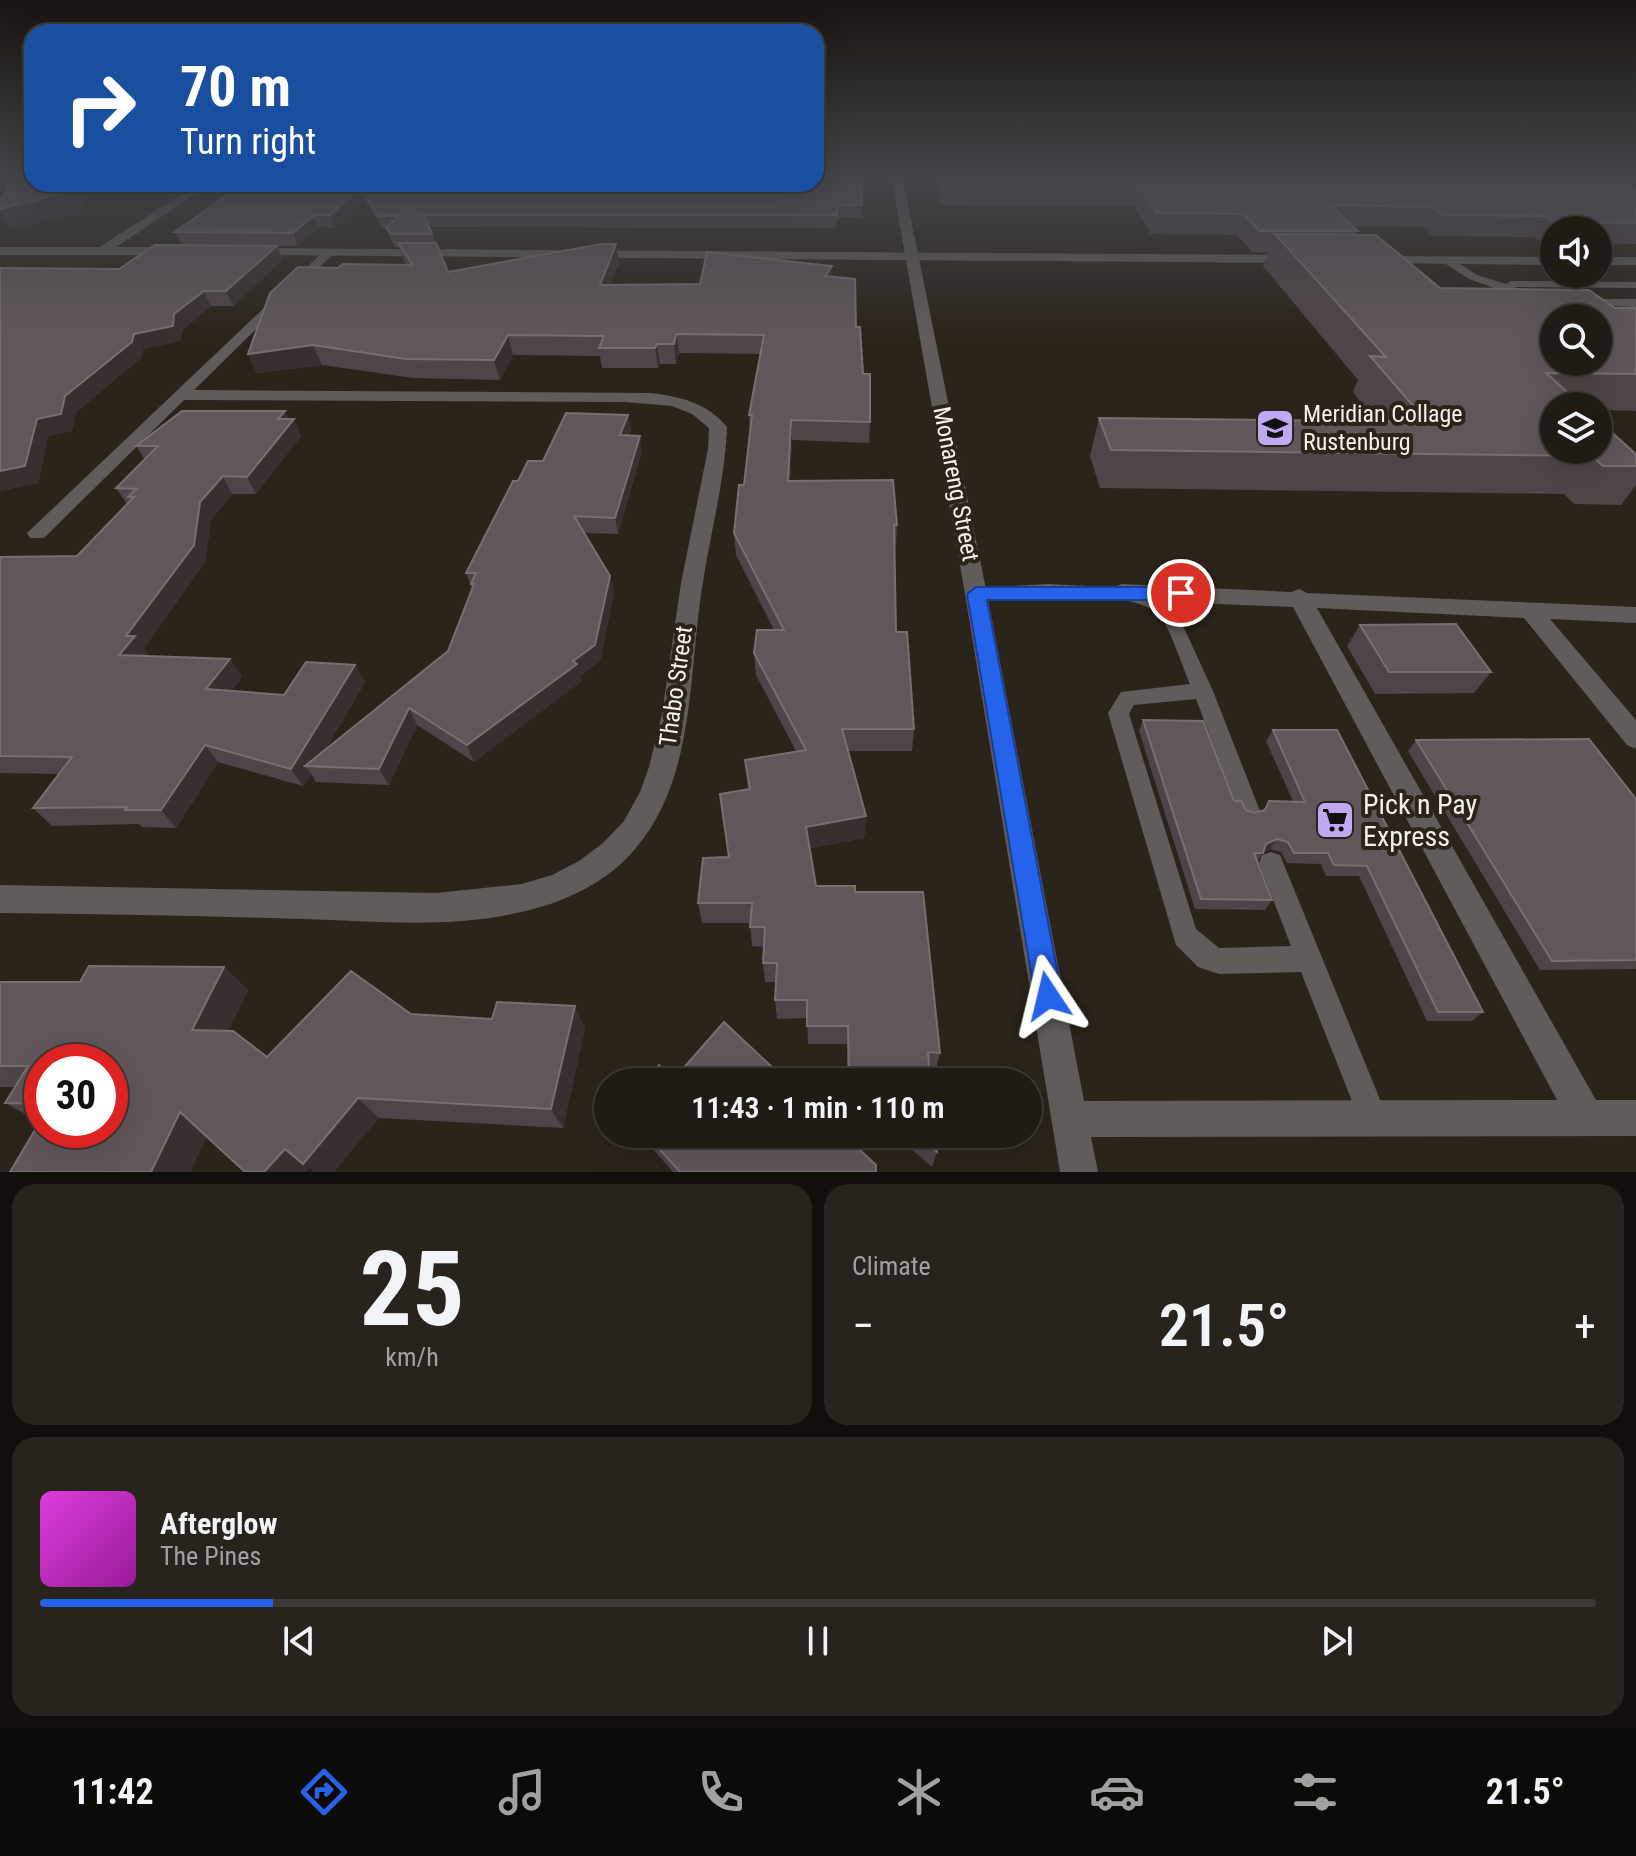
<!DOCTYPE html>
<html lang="en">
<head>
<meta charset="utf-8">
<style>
  body { margin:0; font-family:"Roboto Condensed",sans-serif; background:#28241d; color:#f1f3f6; height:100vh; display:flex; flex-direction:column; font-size:30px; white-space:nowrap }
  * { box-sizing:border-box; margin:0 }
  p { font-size:26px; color:#a2a1a0 }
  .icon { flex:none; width:44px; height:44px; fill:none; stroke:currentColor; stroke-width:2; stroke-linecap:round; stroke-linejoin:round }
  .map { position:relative; height:1172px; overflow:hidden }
  .panel { display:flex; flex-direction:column; gap:12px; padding:12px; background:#120f0b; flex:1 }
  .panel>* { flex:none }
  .top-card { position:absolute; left:24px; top:24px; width:800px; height:168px; border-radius:24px; box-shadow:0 8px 32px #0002,0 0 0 2px #3d3934; background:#1a4fa0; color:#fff; overflow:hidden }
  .controls { position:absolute; left:1540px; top:216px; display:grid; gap:16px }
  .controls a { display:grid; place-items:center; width:72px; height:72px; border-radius:50%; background:#201b14; box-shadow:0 8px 32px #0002,0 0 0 2px #3d3934; font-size:40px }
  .speed { position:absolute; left:24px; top:1044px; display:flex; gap:16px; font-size:40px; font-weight:700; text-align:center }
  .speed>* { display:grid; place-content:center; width:104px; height:104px; border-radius:50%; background:#201b14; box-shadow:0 8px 32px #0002,0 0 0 2px #3d3934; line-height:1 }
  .speed .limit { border:12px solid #d22; background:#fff; color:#111 }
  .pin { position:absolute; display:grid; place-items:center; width:68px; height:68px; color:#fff; margin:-34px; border:4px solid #fff; border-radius:50%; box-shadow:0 2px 8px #0007 }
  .me { position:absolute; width:88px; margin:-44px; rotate:350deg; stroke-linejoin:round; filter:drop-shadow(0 0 6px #0008) }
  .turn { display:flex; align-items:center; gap:28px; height:168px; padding:0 24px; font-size:36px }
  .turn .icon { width:104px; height:104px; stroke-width:2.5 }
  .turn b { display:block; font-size:56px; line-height:68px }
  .big { font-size:60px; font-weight:600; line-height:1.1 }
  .panel .tile { flex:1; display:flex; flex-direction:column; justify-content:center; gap:12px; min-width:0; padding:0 28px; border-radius:24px; background:#28241d }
  .panel .dial { align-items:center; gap:0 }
  .dial b { font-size:104px; line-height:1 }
  .song { display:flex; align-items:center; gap:24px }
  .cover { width:96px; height:96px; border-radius:12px; background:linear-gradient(135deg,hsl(300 70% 55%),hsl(300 70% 35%)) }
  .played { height:8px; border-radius:4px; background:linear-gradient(90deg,#2563eb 15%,#3d3934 15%) }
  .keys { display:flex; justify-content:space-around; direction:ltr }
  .heat { display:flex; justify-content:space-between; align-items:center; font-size:44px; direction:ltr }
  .panel .tiles { flex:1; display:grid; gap:12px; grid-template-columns:1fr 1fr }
  .tile:last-child { grid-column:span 2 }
  .trip { position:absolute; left:594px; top:1068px; width:448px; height:80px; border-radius:40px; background:#201b14; box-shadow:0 8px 32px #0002,0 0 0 2px #3d3934; font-weight:600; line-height:80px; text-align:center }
  .tabs { display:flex; height:128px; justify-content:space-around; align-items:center; background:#0d0b08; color:#a2a1a0 }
  .tabs .icon { width:56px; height:56px }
  .tabs .selected { color:#2563eb }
  .tabs b { font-size:36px; color:#f1f3f6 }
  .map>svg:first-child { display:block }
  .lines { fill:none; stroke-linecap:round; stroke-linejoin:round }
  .service { fill:#615b5a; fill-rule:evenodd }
  .minor { fill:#615b5a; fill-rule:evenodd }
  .tertiary { fill:#615b5a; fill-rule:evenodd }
  .wall { fill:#4f4449; fill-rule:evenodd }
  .shaded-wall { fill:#392f2f }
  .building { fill:#61575b; stroke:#786f71; stroke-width:2; fill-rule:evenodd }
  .route { fill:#2563eb; stroke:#184099; stroke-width:2 }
  .labels { text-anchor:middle; stroke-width:8; stroke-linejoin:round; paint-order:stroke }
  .poi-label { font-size:24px; fill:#f6f1eb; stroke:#2b241b; text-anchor:start }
  .street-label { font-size:24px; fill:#f6f1eb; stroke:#2b241b }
  .near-poi-label { font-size:28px; fill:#f6f1eb; stroke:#2b241b; text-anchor:start }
</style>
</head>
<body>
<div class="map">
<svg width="1636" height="1172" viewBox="0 0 1636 1172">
  <rect width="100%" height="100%" fill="#2b241b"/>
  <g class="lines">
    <g class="service">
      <path d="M 1443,258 L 1451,258 L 1477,275 L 1506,284 L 1511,281 L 1636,282 L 1636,288 L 1514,287 L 1532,294 L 1532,298 L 1528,300 L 1469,279 L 1443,262 Z"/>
      <path d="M 1581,299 L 1636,299 L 1636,307 L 1585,305 L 1579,301 Z"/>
      <path d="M 1048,584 L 1129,588 L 1157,597 L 1174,606 L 1213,691 L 1260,811 L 1257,818 L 1249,821 L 1241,818 L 1196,699 L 1134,705 L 1129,714 L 1196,929 L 1219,948 L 1291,946 L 1259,863 L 1262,855 L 1271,852 L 1280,855 L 1388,1119 L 1383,1129 L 1373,1134 L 1363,1129 L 1301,972 L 1219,974 L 1198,967 L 1176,945 L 1108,713 L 1121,692 L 1190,684 C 1183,668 1170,628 1160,616 C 1135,586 1013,599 976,600 L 967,594 L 976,588 Z"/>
    </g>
    <g class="minor">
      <path d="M 891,175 L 902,175 L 987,594 L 1084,1101 L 1557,1100 L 1293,607 L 1122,600 L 1114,597 L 1111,592 L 1114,587 L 1122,584 L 1291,592 L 1299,589 L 1307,593 L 1636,607 L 1636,623 L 1550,619 L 1636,720 L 1636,749 L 1627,745 L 1524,618 L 1317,608 L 1596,1100 L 1636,1100 L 1636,1136 L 1091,1137 L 1098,1172 L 1060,1172 L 965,594 Z"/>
      <path d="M 197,184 L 211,184 L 107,253 L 95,250 Z"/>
      <path d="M 326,249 L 333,253 L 331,256 L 194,390 L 650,393 C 679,396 708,403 727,427 C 725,480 711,530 703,582 C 688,670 697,777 635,849 C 607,883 563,903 521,912 C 450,929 375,921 303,919 C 202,916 101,914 0,913 L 0,885 L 436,893 L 522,884 L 552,875 L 579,861 L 603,843 L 624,821 L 640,792 L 649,767 L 662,714 L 681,583 L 708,449 L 709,428 L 692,414 L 672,406 L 624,402 L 184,400 L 44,538 L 30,538 L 27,533 Z"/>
    </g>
    <g class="tertiary">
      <path d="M 0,247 L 175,247 L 182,251 L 175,255 L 0,255 Z"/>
      <path d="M 253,248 L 1295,255 L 1302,259 L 1295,263 L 248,255 L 246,252 Z"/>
      <path d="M 1377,256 L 1554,257 L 1554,265 L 1372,263 L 1372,257 Z"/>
      <rect x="1598" y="257" width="38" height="8"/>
    </g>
  </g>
  <g class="wall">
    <path d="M 934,175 L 1636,175 L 1636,244 L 1598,244 L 1598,230 L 1554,230 L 1554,244 L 1543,244 L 1534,237 L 1433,236 L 1422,227 L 1352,226 L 1358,231 L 1356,235 L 1440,288 L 1615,308 L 1636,308 L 1636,411 L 1598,410 L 1598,406 L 1554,406 L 1636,454 L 1636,485 L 1621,505 L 1574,504 L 1564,494 L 1100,488 L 1090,456 L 1099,418 L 1376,422 L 1353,392 L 1358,380 L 1263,266 L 1268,252 L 1252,252 L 1237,235 L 1151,234 L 1134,206 L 941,205 Z"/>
    <path d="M 242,184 L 862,205 L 862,218 L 837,217 L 836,228 L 429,227 L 435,243 L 448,272 L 616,244 L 619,262 L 610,285 L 700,284 L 832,266 L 831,277 L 856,327 L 870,422 L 869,443 L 792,440 L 790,481 L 897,525 L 896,546 L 894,546 L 896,632 L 914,729 L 912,751 L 848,751 L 866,816 L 864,838 L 809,848 L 816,886 L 855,892 L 940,1053 L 936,1070 L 929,1070 L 930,1082 L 847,1082 L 847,1044 L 808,1044 L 807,1018 L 777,1019 L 775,1000 L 776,982 L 765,982 L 763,963 L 764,947 L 752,946 L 750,923 L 702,923 L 698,903 L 729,857 L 748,789 L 745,760 L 796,751 L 756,675 L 754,653 L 774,630 L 736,555 L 734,533 L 744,485 L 750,432 L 749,415 L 760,354 L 679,353 L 676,364 L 660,364 L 658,368 L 602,368 L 600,356 L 513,355 L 500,380 L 413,378 L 322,365 L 257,373 L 248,354 L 338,268 L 407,265 L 404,261 L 399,247 L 395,247 L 391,240 L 387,228 L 383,228 L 364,200 L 334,228 L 318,227 L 298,246 L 277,246 L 283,260 L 233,306 L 211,306 L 182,330 L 181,341 L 143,349 L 141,358 L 76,412 L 72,431 L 48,436 L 38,483 L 0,491 L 119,269 L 182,245 L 175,232 Z"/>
    <path d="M 628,415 L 631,430 L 629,435 L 642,451 L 618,534 L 584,533 L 610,576 L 614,593 L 600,661 L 580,676 L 582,681 L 474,762 L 417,725 L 389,785 L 316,782 L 311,774 L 303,786 L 218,762 L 176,828 L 142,827 L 139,824 L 52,826 L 33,808 L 59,774 L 0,773 L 0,557 L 77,556 L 127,504 L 116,488 L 145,460 L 136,446 L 294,419 L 301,436 L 256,494 L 232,494 L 211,520 L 205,562 L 144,648 L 148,654 L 147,656 L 230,659 L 242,677 L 231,691 L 284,695 L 365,682 L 325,750 L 448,651 L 472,589 L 466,573 L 518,481 L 543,461 Z"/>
    <path d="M 1360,625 L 1491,672 L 1474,693 L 1375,694 L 1347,646 Z"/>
    <path d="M 1143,720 L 1234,801 L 1246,810 L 1254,813 L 1263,811 L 1269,801 L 1293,801 L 1266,741 L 1273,730 L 1483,1012 L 1472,1021 L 1427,1021 L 1359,876 L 1326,876 L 1321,864 L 1287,863 L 1281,852 L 1270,849 L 1263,852 L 1257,862 L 1272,900 L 1265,910 L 1195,909 L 1139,731 Z"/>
    <path d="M 1416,740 L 1636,799 L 1636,969 L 1540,970 L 1408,751 Z"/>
    <path d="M 224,967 L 248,990 L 228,1031 L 267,1057 L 411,1014 L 585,1028 L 563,1128 L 379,1118 L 309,1168 L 305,1172 L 245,1172 L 207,1136 L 190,1172 L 10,1172 L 40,1122 L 5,1103 L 15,1087 L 0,1087 L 0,982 L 80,982 ZM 42,1062 L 110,1130 L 42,1130 Z"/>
    <path d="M 640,1134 L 843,1134 L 876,1172 L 673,1172 Z"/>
    <path d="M 894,1134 L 935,1134 L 937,1152 L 932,1167 Z"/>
  </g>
  <g class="shaded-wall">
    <path d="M 76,188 L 87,209 L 82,210 L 83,212 L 11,231 L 0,213 L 0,209 Z"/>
    <path d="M 360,188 L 364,200 L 334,228 L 330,215 Z"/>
    <path d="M 314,215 L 318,227 L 298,246 L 293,233 Z"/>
    <path d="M 616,244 L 619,262 L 603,303 L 600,285 Z"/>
    <path d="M 277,246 L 283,260 L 233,306 L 226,291 Z"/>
    <path d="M 832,266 L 831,284 L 825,276 Z"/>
    <path d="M 204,291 L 211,306 L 182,330 L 181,341 L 143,349 L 141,358 L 76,412 L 72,431 L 48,436 L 38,483 L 0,491 L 0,471 L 37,419 L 134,334 L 174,314 Z"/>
    <path d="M 676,334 L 679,353 L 676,364 L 674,344 Z"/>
    <path d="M 508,335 L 513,355 L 500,380 L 494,360 Z"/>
    <path d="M 657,344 L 660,364 L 658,368 L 655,348 Z"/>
    <path d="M 313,345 L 322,365 L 257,373 L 248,354 Z"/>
    <path d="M 285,411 L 291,422 L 294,419 L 301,436 L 256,494 L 247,477 L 278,419 Z"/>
    <path d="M 628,415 L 631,430 L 623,451 L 620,435 Z"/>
    <path d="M 791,420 L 792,440 L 789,502 L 788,481 Z"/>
    <path d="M 640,436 L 642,451 L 618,534 L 615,518 Z"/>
    <path d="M 223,476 L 232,494 L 211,520 L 205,562 L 144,648 L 148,654 L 133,673 L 119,655 L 126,636 L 200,502 Z"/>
    <path d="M 610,576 L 614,593 L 600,661 L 580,676 L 582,681 L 474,762 L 467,745 Z"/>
    <path d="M 230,659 L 242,677 L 219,707 L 206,689 Z"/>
    <path d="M 355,665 L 365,682 L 315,766 L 305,766 L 311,774 L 303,786 L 291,769 Z"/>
    <path d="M 409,708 L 417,725 L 389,785 L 379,769 Z"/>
    <path d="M 205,745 L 218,762 L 176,828 L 161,810 Z"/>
    <path d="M 866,816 L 864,838 L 806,848 L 806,827 Z"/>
    <path d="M 1277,839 L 1270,849 L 1259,854 L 1266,844 Z"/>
    <path d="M 224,967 L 248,990 L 218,1051 L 192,1030 Z"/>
    <path d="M 575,1006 L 585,1028 L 563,1128 L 551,1109 Z"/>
    <path d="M 358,1098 L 379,1118 L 334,1172 L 314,1172 L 309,1168 L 305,1172 L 264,1172 L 285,1149 Z"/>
    <path d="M 180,1112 L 209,1131 L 190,1172 L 151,1172 Z"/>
  </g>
  <g class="building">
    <path d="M 12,175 L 32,175 L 32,184 L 67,184 L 76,188 L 69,190 L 71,191 L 0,209 L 0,205 Z"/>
    <path d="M 816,175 L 862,175 L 862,205 L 837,205 L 837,215 L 424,215 L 432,234 L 390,234 L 386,228 L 399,216 L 378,216 L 360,188 L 330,215 L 314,215 L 293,233 L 175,232 L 242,184 L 816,184 Z"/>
    <path d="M 940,175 L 1604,175 L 1636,192 L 1636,223 L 1555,222 L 1545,216 L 1443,215 L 1432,207 L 1330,205 L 1358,231 L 1259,231 L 1244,214 L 1157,213 L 1139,186 L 943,185 Z"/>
    <path d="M 1275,234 L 1376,235 L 1440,288 L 1589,290 L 1615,308 L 1636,308 L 1636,374 L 1546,373 L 1583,406 L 1554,406 L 1554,450 L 1598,450 L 1598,420 L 1636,454 L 1636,466 L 1603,466 L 1592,456 L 1111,450 L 1099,418 L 1427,422 L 1370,356 L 1386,357 ZM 1554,318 L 1598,318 L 1598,362 L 1554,362 Z"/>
    <path d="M 398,243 L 436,243 L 448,272 L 601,244 L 616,244 L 600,285 L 700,284 L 707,252 L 832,266 L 825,276 L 855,279 L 856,327 L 860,327 L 863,374 L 870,374 L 870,422 L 791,420 L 788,481 L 893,480 L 897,525 L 894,525 L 896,632 L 907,632 L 914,729 L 842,729 L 866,816 L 806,827 L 816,886 L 855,886 L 855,892 L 923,892 L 940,1053 L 928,1052 L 930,1082 L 855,1082 L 849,1077 L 848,1026 L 807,1026 L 807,1000 L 775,1000 L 777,963 L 763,963 L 765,927 L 750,927 L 752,903 L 698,903 L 703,858 L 729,857 L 720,794 L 750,789 L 745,760 L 806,750 L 754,653 L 757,630 L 784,630 L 734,533 L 739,485 L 744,485 L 752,415 L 749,415 L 764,335 L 676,334 L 674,344 L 657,344 L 655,348 L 599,348 L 604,336 L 508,335 L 494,360 L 406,359 L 313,345 L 248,354 L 270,293 L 298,267 L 338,268 L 343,264 L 413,265 Z"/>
    <path d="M 155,245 L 277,246 L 226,291 L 204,291 L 174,314 L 173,326 L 134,334 L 132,342 L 65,396 L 61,414 L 37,419 L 25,466 L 0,471 L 0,268 L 119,269 Z"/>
    <path d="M 182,411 L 285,411 L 278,419 L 294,419 L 247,477 L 223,476 L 200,502 L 194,545 L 126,636 L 135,636 L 119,655 L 230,659 L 206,689 L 284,695 L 306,662 L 355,665 L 291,769 L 205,745 L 161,810 L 125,810 L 127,807 L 33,808 L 72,757 L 0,756 L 0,557 L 77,556 L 134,497 L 128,497 L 136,489 L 116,488 L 158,446 L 136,446 Z"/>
    <path d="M 566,413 L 628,415 L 620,435 L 640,436 L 615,518 L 574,516 L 610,576 L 595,645 L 573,661 L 577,664 L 467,745 L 409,708 L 379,769 L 305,766 L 448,651 L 474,584 L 471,584 L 476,573 L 466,573 L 513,481 L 518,481 L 528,461 L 543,461 Z"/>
    <path d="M 1456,624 L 1491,672 L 1389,672 L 1360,625 Z"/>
    <path d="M 1143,720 L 1203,721 L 1234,801 L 1241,801 L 1246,810 L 1254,813 L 1265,810 L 1269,801 L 1305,802 L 1273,730 L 1337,730 L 1483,1012 L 1438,1012 L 1367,866 L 1334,865 L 1328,853 L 1294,853 L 1288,842 L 1277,839 L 1266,844 L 1263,853 L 1254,853 L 1272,900 L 1201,899 Z"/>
    <path d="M 1589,739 L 1636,799 L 1636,960 L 1552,961 L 1416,740 Z"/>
    <path d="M 89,966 L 224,967 L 192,1030 L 233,1031 L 267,1057 L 351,971 L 411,1014 L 492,1019 L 497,1002 L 575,1006 L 551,1109 L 358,1098 L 303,1164 L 285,1149 L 264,1172 L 245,1172 L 180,1112 L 151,1172 L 10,1172 L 42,1118 L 42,1130 L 110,1130 L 110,1062 L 42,1062 L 42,1104 L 5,1103 L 28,1066 L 0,1066 L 0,982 L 80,982 Z"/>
    <path d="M 724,1022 L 788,1082 L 643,1082 L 659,1065 L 673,1080 Z"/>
    <path d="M 646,1134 L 843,1134 L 876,1165 L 876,1172 L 680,1172 Z"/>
    <path d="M 915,1134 L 935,1134 L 937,1152 Z"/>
  </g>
  <linearGradient id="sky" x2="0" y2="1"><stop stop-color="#18140f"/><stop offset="0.52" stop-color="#44454a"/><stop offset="1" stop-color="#44454a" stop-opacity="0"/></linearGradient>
  <rect width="1636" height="339" fill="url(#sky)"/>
  <path class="route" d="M 976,587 L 1181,587 L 1190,593 L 1181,600 L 987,600 L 1062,996 L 1058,1005 L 1048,1009 L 1039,1005 L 1035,996 L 967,594 Z"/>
  <defs>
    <symbol id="university-square" viewBox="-11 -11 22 22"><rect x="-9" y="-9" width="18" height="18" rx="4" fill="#c0a8f3" stroke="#2b241b"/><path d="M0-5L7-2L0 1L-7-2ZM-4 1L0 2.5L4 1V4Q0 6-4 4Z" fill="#111"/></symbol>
    <symbol id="supermarket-square" viewBox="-11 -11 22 22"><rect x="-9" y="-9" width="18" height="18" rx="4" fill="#c0a8f3" stroke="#2b241b"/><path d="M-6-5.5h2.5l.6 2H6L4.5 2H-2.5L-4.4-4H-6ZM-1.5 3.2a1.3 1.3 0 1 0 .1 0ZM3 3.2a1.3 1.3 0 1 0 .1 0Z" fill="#111"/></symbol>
  </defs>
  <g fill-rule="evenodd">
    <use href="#university-square" x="1253" y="406" width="44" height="44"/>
    <use href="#supermarket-square" x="1313" y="798" width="44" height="44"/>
  </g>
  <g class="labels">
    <g class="poi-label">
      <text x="1303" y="422">Meridian Collage<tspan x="1303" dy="28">Rustenburg</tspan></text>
    </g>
    <g class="street-label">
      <text transform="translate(956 484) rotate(79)" y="8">Monareng Street</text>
      <text transform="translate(676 686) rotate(-82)" y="8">Thabo Street</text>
    </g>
    <g class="near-poi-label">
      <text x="1363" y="814">Pick n Pay<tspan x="1363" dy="32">Express</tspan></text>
    </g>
  </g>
</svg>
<div class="controls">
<a><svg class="icon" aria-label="sound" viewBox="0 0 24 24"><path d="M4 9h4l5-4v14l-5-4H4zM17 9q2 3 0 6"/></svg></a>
<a><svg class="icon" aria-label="search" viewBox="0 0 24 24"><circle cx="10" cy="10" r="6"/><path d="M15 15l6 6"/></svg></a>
<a><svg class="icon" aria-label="layers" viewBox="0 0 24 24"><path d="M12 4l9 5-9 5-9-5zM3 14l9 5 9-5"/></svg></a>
</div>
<div class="speed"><div class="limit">30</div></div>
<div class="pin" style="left:1181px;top:593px;background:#d93025"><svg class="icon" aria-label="arrive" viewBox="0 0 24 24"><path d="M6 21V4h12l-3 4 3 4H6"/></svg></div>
<svg class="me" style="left:1048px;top:996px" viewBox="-20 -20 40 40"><path d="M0-17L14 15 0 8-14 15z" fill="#2563eb" stroke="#fff" stroke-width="4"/></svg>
<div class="trip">11:43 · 1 min · 110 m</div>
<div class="top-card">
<div class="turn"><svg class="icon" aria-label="right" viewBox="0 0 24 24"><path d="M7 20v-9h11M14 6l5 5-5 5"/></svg><div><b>70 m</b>Turn right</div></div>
</div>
</div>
<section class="panel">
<div class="tiles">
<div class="tile dial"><b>25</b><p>km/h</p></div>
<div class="tile"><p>Climate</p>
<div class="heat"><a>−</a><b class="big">21.5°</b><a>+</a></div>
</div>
<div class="tile">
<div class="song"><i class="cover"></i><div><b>Afterglow</b><p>The Pines</p></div></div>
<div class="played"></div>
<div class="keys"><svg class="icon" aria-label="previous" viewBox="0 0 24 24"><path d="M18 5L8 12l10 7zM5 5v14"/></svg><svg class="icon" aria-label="pause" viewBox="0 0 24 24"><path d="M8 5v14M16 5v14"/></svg><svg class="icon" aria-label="next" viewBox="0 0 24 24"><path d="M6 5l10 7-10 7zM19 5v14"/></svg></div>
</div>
</div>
</section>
<nav class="tabs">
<b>11:42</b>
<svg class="icon selected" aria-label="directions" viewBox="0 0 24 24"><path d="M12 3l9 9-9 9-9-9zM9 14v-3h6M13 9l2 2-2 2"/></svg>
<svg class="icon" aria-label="music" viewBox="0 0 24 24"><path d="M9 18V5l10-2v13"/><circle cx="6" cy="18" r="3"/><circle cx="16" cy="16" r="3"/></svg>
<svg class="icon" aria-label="phone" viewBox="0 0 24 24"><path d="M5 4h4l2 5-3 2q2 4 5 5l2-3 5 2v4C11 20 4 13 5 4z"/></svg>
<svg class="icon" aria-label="climate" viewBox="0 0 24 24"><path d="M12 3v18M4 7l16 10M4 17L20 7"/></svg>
<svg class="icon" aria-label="car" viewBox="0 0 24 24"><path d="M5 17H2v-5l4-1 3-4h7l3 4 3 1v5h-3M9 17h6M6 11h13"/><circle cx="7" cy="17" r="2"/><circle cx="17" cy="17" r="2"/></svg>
<svg class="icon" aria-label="filters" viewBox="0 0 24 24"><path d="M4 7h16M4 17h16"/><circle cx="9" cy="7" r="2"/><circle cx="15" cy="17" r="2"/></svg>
<b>21.5°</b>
</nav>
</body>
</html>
